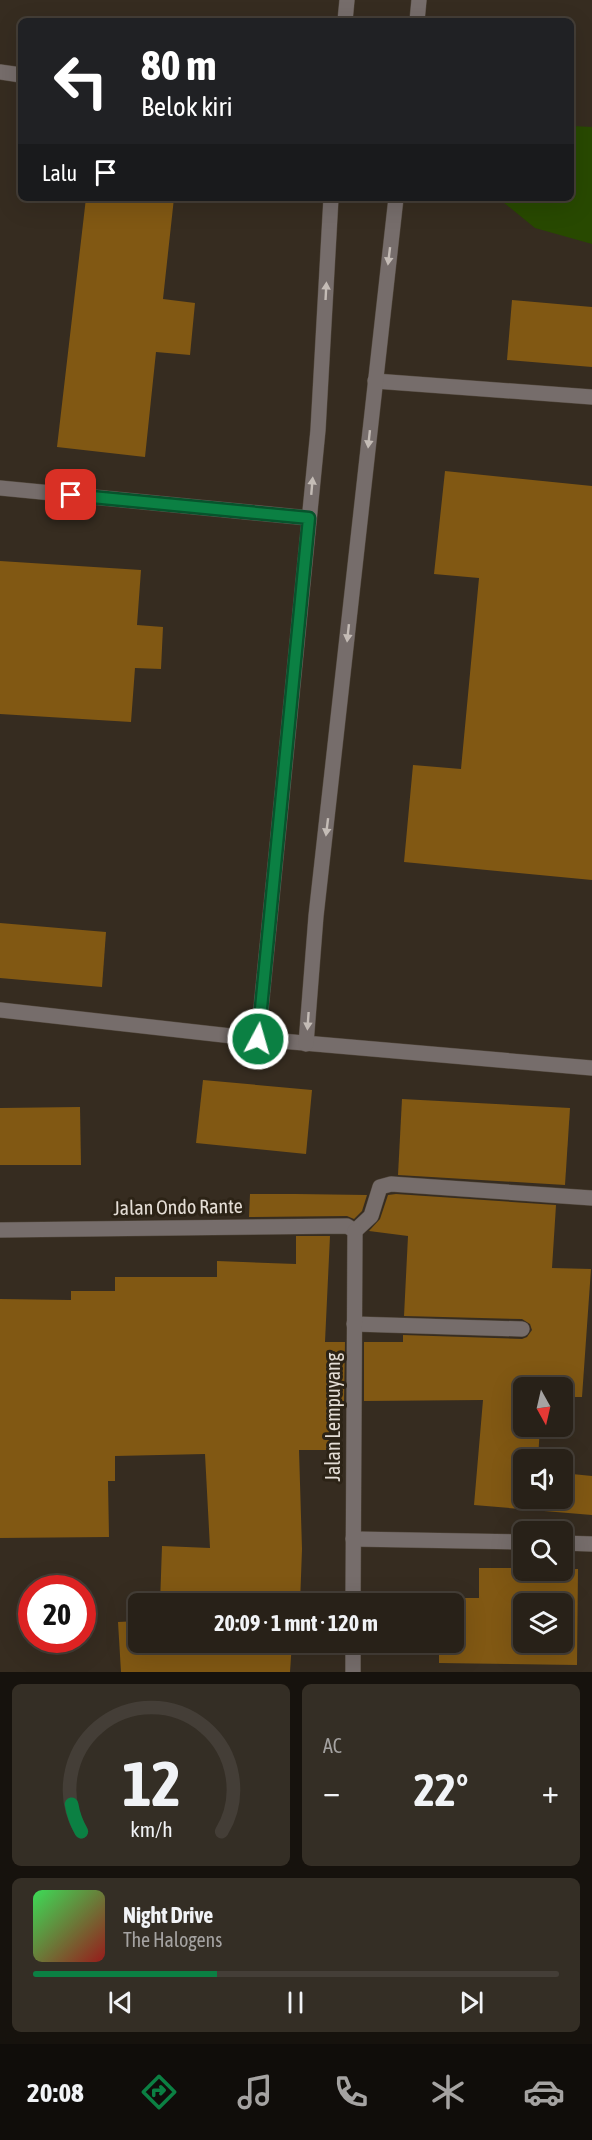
<!DOCTYPE html>
<html lang="id">
<head>
<meta charset="utf-8">
<style>
  body { margin:0; font-family:"Asap Condensed",sans-serif; background:#342e25; color:#f1f3f6; height:100vh; display:flex; flex-direction:column; font-size:22px; white-space:nowrap }
  * { box-sizing:border-box; margin:0 }
  p { font-size:20px; color:#a5a3a2 }
  .icon { flex:none; width:33px; height:33px; fill:none; stroke:currentColor; stroke-width:2; stroke-linecap:round; stroke-linejoin:round }
  .map { position:relative; height:1672px; overflow:hidden }
  .drawer { display:flex; flex-direction:column; gap:12px; padding:12px; background:#16120d; flex:1 }
  .drawer>* { flex:none }
  .top-card { position:absolute; left:18px; top:18px; width:556px; height:183px; border-radius:9px; box-shadow:0 6px 24px #0002,0 0 0 2px #443e37; background:#202124; color:#fff; overflow:hidden }
  .needle { width:39px; rotate:172deg }
  .tools { position:absolute; left:513px; top:1377px; display:grid; gap:12px }
  .tools a { display:grid; place-items:center; width:60px; height:60px; border-radius:9px; background:#282118; box-shadow:0 6px 24px #0002,0 0 0 2px #443e37; font-size:30px }
  .speed { position:absolute; left:18px; top:1575px; display:flex; gap:12px; font-size:30px; font-weight:700; text-align:center }
  .speed>* { display:grid; place-content:center; width:78px; height:78px; border-radius:50%; background:#282118; box-shadow:0 6px 24px #0002,0 0 0 2px #443e37; line-height:1 }
  .speed .limit { border:9px solid #d22; background:#fff; color:#111 }
  .pin { position:absolute; display:grid; place-items:center; width:51px; height:51px; color:#fff; margin:-26px; border-radius:12px; box-shadow:0 3px 9px #0006 }
  .me { position:absolute; width:66px; margin:-33px; rotate:6deg; stroke-linejoin:round; filter:drop-shadow(0 0 4px #0008) }
  .turn { display:flex; align-items:center; gap:21px; height:126px; padding:0 24px; font-size:27px }
  .turn .icon { width:78px; height:78px; stroke-width:2.5 }
  .turn b { display:block; font-size:42px; line-height:51px }
  .then { display:flex; align-items:center; height:57px; padding:0 24px; background:#0003; gap:12px; font-size:22px }
  .big { font-size:45px; font-weight:700; line-height:1.1 }
  .drawer .tile { flex:1; display:flex; flex-direction:column; justify-content:center; gap:9px; min-width:0; padding:0 21px; border-radius:9px; background:#342e25 }
  .drawer .dial { align-items:center; gap:0 }
  .dial svg { height:156px; overflow:visible; fill:none; stroke:#443e37; stroke-width:7; stroke-linecap:round; text-anchor:middle }
  .dial text { fill:#f1f3f6; stroke:none }
  .song { display:flex; align-items:center; gap:18px }
  .cover { width:72px; height:72px; border-radius:9px; background:linear-gradient(135deg,hsl(130 70% 55%),hsl(0 70% 35%)) }
  .played { height:6px; border-radius:3px; background:linear-gradient(90deg,#0b8043 35%,#443e37 35%) }
  .keys { display:flex; justify-content:space-around; direction:ltr }
  .heat { display:flex; justify-content:space-between; align-items:center; font-size:33px; direction:ltr }
  .drawer .tiles { flex:1; display:grid; gap:12px; grid-template-columns:1fr 1fr }
  .tile:last-child { grid-column:span 2 }
  .trip { position:absolute; left:128px; top:1593px; width:336px; height:60px; border-radius:9px; background:#282118; box-shadow:0 6px 24px #0002,0 0 0 2px #443e37; font-weight:700; line-height:60px; text-align:center }
  .tab-bar { display:flex; height:96px; justify-content:space-around; align-items:center; background:#100d0a; color:#a5a3a2 }
  .tab-bar .icon { width:42px; height:42px }
  .tab-bar .current { color:#0b8043 }
  .tab-bar b { font-size:27px; color:#f1f3f6 }
  .map>svg:first-child { display:block }
  .green { fill:#284900 }
  .building { fill:#815813; fill-rule:evenodd }
  .lines { fill:none; stroke-linecap:round; stroke-linejoin:round }
  .minor-casing { stroke:#52483d; stroke-width:16 }
  .minor { stroke:#766d6b; stroke-width:15 }
  .oneway { fill:#c4bcb6 }
  .route-casing { stroke:#07532c; stroke-width:15 }
  .route { stroke:#0b8043; stroke-width:10 }
  .labels { text-anchor:middle; stroke-width:6; stroke-linejoin:round; paint-order:stroke }
  .street-label { font-size:20px; fill:#e5ded6; stroke:#2c2316 }
</style>
</head>
<body>
<div class="map">
<svg width="592" height="1672" viewBox="0 0 592 1672">
  <rect width="100%" height="100%" fill="#362c20"/>
  <path class="green" d="M 572,126 L 592,127 L 592,244 L 535,228 L 498,198 L 572,198 Z"/>
  <g class="building">
    <path d="M 86,198 L 174,198 L 163,299 L 195,303 L 190,355 L 156,352 L 145,457 L 57,447 Z"/>
    <path d="M 512,300 L 592,307 L 592,367 L 507,360 Z"/>
    <path d="M 445,471 L 592,486 L 592,880 L 404,862 L 413,765 L 461,769 L 479,578 L 434,574 Z"/>
    <path d="M 0,561 L 141,570 L 137,625 L 163,627 L 161,669 L 135,668 L 131,722 L 0,714 Z"/>
    <path d="M 0,923 L 106,932 L 102,987 L 0,978 Z"/>
    <path d="M 203,1080 L 312,1090 L 306,1154 L 196,1143 Z"/>
    <path d="M 402,1099 L 570,1108 L 565,1185 L 398,1175 Z"/>
    <path d="M 80,1107 L 81,1165 L 0,1165 L 0,1108 Z"/>
    <path d="M 250,1194 L 296,1194 L 367,1195 L 362,1211 L 354,1219 L 347,1216 L 249,1217 Z"/>
    <path d="M 396,1194 L 556,1205 L 552,1268 L 591,1269 L 582,1397 L 562,1397 L 562,1388 L 524,1388 L 524,1426 L 540,1426 L 538,1460 L 524,1460 L 524,1498 L 562,1498 L 562,1473 L 592,1476 L 592,1515 L 474,1505 L 483,1400 L 364,1401 L 364,1342 L 403,1342 L 403,1335 L 522,1339 L 527,1337 L 532,1330 L 530,1324 L 522,1319 L 404,1316 L 408,1236 L 369,1231 L 380,1219 L 388,1195 Z"/>
    <path d="M 296,1236 L 330,1236 L 325,1342 L 345,1342 L 344,1401 L 329,1401 L 329,1450 L 299,1450 L 302,1549 L 300,1604 L 160,1604 L 162,1546 L 210,1548 L 205,1454 L 115,1456 L 115,1481 L 108,1481 L 109,1537 L 0,1538 L 0,1299 L 71,1300 L 71,1291 L 115,1291 L 115,1277 L 217,1277 L 217,1261 L 296,1264 Z"/>
    <path d="M 479,1568 L 524,1568 L 524,1570 L 578,1569 L 577,1665 L 439,1663 L 439,1642 L 453,1642 L 453,1604 L 438,1604 L 438,1598 L 479,1598 ZM 524,1604 L 562,1604 L 562,1642 L 524,1642 Z"/>
    <path d="M 138,1621 L 138,1642 L 292,1642 L 290,1672 L 121,1672 L 118,1622 Z"/>
  </g>
  <g class="lines">
    <defs>
      <g id="minor">
        <path d="M 345,21 L 347,0"/>
        <path d="M 417,21 L 419,0"/>
        <path d="M 0,72 L 21,75"/>
        <path d="M 331,198 L 318,430 L 258,1039 L 592,1068"/>
        <path d="M 375,381 L 592,397"/>
        <path d="M 0,488 L 309,518"/>
        <path d="M 0,1010 L 258,1039"/>
        <path d="M 306,1044 L 316,916 L 396,198"/>
        <path d="M 0,1230 L 347,1226 L 355,1231"/>
        <path d="M 355,1231 L 371,1216 L 380,1187 L 391,1184 L 592,1198"/>
        <path d="M 354,1324 L 522,1329"/>
        <path d="M 353,1539 L 524,1542"/>
        <path d="M 562,1543 L 592,1544"/>
        <path d="M 353,1604 L 355,1231"/>
        <path d="M 353,1672 L 353,1642"/>
      </g>
    </defs>
    <use href="#minor" class="minor-casing"/>
    <use href="#minor" class="minor"/>
  </g>
  <defs><path id="oneway-solid" d="M-6-.8H1V-3.2L6.5 0L1 3.2V.8H-6Z" transform="scale(1.5)"/></defs>
  <g class="oneway">
    <use href="#oneway-solid" transform="translate(389 256) rotate(97)"/>
    <use href="#oneway-solid" transform="translate(326 291) rotate(-87)"/>
    <use href="#oneway-solid" transform="translate(369 439) rotate(96)"/>
    <use href="#oneway-solid" transform="translate(312 486) rotate(-85)"/>
    <use href="#oneway-solid" transform="translate(348 633) rotate(96)"/>
    <use href="#oneway-solid" transform="translate(327 827) rotate(97)"/>
    <use href="#oneway-solid" transform="translate(308 1021) rotate(94)"/>
  </g>
  <g class="lines">
    <defs>
      <path id="route" d="M 71,495 L 309,518 L 258,1039"/>
    </defs>
    <use href="#route" class="route-casing"/>
    <use href="#route" class="route"/>
  </g>
  <g class="labels">
    <g class="street-label">
      <text transform="translate(178 1207) rotate(-1)" y="7">Jalan Ondo Rante</text>
      <text transform="translate(333 1417) rotate(-90)" y="7">Jalan Lempuyang</text>
    </g>
  </g>
</svg>
<div class="tools">
<a><svg class="needle" viewBox="-14 -14 28 28"><path d="M0-13l5 13h-10z" fill="#e53935"/><path d="M0 13l5-13h-10z" fill="#a5a3a2"/></svg></a>
<a><svg class="icon" aria-label="sound" viewBox="0 0 24 24"><path d="M4 9h4l5-4v14l-5-4H4zM17 9q2 3 0 6"/></svg></a>
<a><svg class="icon" aria-label="search" viewBox="0 0 24 24"><circle cx="10" cy="10" r="6"/><path d="M15 15l6 6"/></svg></a>
<a><svg class="icon" aria-label="layers" viewBox="0 0 24 24"><path d="M12 4l9 5-9 5-9-5zM3 14l9 5 9-5"/></svg></a>
</div>
<div class="speed"><div class="limit">20</div></div>
<div class="pin" style="left:71px;top:495px;background:#d93025"><svg class="icon" aria-label="arrive" viewBox="0 0 24 24"><path d="M6 21V4h12l-3 4 3 4H6"/></svg></div>
<svg class="me" style="left:258px;top:1039px" viewBox="-20 -20 40 40"><circle r="17" fill="#0b8043" stroke="#fff" stroke-width="3"/><path d="M0-11L8 9 0 5-8 9z" fill="#fff"/></svg>
<div class="trip">20:09 · 1 mnt · 120 m</div>
<div class="top-card">
<div class="turn"><svg class="icon" aria-label="left" viewBox="0 0 24 24"><path d="M17 20v-9H6M10 6l-5 5 5 5"/></svg><div><b>80 m</b>Belok kiri</div></div>
<div class="then">Lalu<svg class="icon" aria-label="arrive" viewBox="0 0 24 24"><path d="M6 21V4h12l-3 4 3 4H6"/></svg></div>
</div>
</div>
<section class="drawer">
<div class="tiles">
<div class="tile dial"><svg viewBox="0 0 100 80">
<path d="M14 69A42 42 0 1 1 86 69"/>
<path d="M14 69A42 42 0 0 1 9 55" stroke="#0b8043"/>
<text x="50" y="56" font-size="32" font-weight="700">12</text>
<text x="50" y="72" font-size="11">km/h</text>
</svg></div>
<div class="tile"><p>AC</p>
<div class="heat"><a>−</a><b class="big">22°</b><a>+</a></div>
</div>
<div class="tile">
<div class="song"><i class="cover"></i><div><b>Night Drive</b><p>The Halogens</p></div></div>
<div class="played"></div>
<div class="keys"><svg class="icon" aria-label="previous" viewBox="0 0 24 24"><path d="M18 5L8 12l10 7zM5 5v14"/></svg><svg class="icon" aria-label="pause" viewBox="0 0 24 24"><path d="M8 5v14M16 5v14"/></svg><svg class="icon" aria-label="next" viewBox="0 0 24 24"><path d="M6 5l10 7-10 7zM19 5v14"/></svg></div>
</div>
</div>
</section>
<nav class="tab-bar">
<b>20:08</b>
<svg class="icon current" aria-label="directions" viewBox="0 0 24 24"><path d="M12 3l9 9-9 9-9-9zM9 14v-3h6M13 9l2 2-2 2"/></svg>
<svg class="icon" aria-label="music" viewBox="0 0 24 24"><path d="M9 18V5l10-2v13"/><circle cx="6" cy="18" r="3"/><circle cx="16" cy="16" r="3"/></svg>
<svg class="icon" aria-label="phone" viewBox="0 0 24 24"><path d="M5 4h4l2 5-3 2q2 4 5 5l2-3 5 2v4C11 20 4 13 5 4z"/></svg>
<svg class="icon" aria-label="climate" viewBox="0 0 24 24"><path d="M12 3v18M4 7l16 10M4 17L20 7"/></svg>
<svg class="icon" aria-label="car" viewBox="0 0 24 24"><path d="M5 17H2v-5l4-1 3-4h7l3 4 3 1v5h-3M9 17h6M6 11h13"/><circle cx="7" cy="17" r="2"/><circle cx="17" cy="17" r="2"/></svg>
</nav>
</body>
</html>
